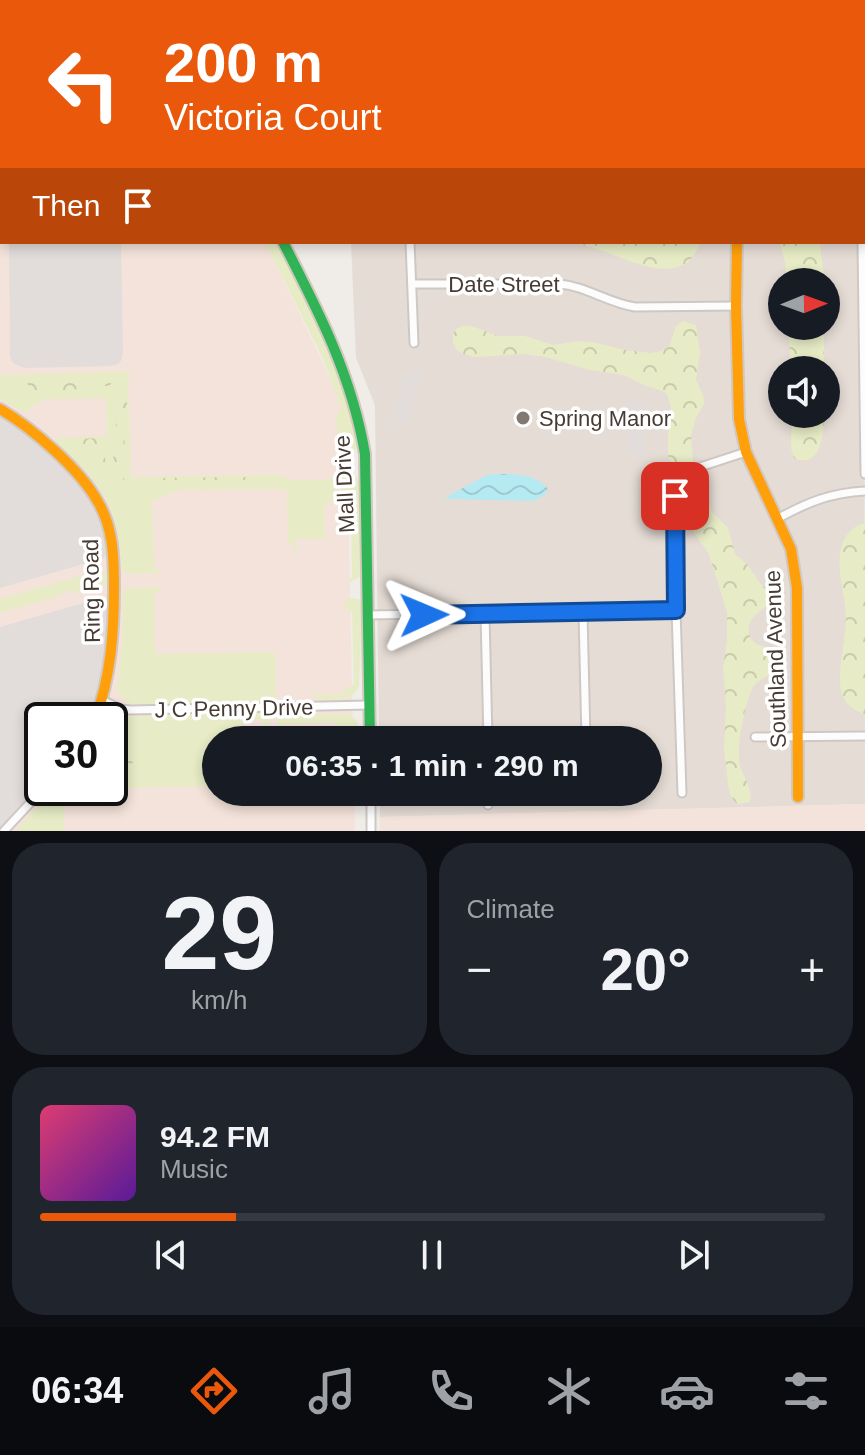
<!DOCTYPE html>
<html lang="en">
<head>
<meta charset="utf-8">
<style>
  body { margin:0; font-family:Helvetica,sans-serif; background:#20242c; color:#f1f3f6; height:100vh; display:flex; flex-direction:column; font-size:30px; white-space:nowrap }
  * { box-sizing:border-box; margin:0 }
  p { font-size:26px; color:#9ea1a6 }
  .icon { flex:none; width:44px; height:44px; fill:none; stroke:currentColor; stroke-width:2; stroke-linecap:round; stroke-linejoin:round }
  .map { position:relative; height:831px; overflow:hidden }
  .drawer { display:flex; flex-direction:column; gap:12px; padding:12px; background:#0d0f14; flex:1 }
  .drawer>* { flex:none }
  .hud { position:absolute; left:0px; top:0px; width:866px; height:244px; box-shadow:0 4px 12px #0003; background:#ea580c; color:#fff; overflow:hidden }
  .needle { width:52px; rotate:89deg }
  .controls { position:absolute; left:768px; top:268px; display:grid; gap:16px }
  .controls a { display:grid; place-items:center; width:72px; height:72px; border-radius:50%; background:#171b24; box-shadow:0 4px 12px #0003; font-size:40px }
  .speed { position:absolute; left:24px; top:702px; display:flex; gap:16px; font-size:40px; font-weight:700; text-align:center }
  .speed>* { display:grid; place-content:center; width:104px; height:104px; border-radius:50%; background:#171b24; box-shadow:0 4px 12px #0003; line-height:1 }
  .speed .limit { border:4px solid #111; border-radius:12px; background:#fff; color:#111 }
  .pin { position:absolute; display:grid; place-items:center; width:68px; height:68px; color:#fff; margin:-34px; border-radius:16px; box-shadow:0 4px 12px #0006 }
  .me { position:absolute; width:88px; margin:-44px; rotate:89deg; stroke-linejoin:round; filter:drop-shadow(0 0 6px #0008) }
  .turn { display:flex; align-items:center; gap:28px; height:168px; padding:0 32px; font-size:36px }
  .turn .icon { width:104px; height:104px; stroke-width:2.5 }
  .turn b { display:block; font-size:56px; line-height:68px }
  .then { display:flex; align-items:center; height:76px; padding:0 32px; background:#0003; gap:16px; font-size:30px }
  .big { font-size:60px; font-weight:700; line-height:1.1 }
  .drawer .widget { flex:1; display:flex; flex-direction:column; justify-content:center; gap:12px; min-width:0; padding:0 28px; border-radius:32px; background:#20242c }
  .drawer .dial { align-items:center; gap:0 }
  .dial b { font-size:104px; line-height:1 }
  .song { display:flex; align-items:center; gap:24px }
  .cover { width:96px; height:96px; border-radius:12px; background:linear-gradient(135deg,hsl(340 70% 55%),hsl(270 70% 35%)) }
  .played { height:8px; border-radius:4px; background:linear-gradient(90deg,#ea580c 25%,#363941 25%) }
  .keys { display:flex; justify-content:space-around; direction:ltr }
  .heat { display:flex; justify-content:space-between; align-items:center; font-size:44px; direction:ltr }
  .drawer .tiles { flex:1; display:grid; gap:12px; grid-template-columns:1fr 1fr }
  .widget:last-child { grid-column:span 2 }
  .trip { position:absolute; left:202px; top:726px; width:460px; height:80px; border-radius:40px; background:#171b24; box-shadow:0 4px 12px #0003; font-weight:700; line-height:80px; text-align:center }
  .tab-bar { display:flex; height:128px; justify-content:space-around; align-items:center; background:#090b0e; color:#9ea1a6 }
  .tab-bar .icon { width:56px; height:56px }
  .tab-bar .current { color:#ea580c }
  .tab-bar b { font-size:36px; color:#f1f3f6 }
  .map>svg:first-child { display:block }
  .residential { fill:#e5dcd5; fill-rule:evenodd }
  .commercial { fill:#f4e3da; fill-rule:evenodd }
  .green { fill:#e7ecc6 }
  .forest { fill:url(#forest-crowns) }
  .parking { fill:#e2ddda }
  .water { fill:url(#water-waves) }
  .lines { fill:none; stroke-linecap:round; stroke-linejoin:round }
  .street-casing { stroke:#cdc8c4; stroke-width:11 }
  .fast-casing { stroke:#d2c8c0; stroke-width:14 }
  .slow-casing { stroke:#d2c8c0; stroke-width:14 }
  .street { stroke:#fdfcfc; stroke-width:7 }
  .fast { stroke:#30b455; stroke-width:10 }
  .slow { stroke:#ff9f0a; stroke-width:10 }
  .route-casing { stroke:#114b97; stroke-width:20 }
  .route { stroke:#1a73e8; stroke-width:14 }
  .poi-dot { fill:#827973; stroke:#fff; stroke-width:3 }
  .labels { text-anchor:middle; stroke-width:7; stroke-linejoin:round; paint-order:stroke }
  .street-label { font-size:22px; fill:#473b34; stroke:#fff }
  .poi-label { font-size:22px; fill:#473b34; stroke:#fff; text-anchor:start }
</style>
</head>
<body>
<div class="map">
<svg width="865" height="831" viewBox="0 0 865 831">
  <defs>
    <pattern id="forest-crowns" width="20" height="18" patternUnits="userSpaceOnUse" patternTransform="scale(2)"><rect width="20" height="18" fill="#e7ecc6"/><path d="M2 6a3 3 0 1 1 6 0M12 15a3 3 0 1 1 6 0" fill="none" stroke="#c8cbab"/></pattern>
    <pattern id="water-waves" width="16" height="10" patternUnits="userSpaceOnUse" patternTransform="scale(2)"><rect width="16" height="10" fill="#b5eaf2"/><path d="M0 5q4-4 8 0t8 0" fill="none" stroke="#9dcad0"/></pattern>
  </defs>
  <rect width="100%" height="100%" fill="#f0ece8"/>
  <g class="residential">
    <rect x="244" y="0" width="599" height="2"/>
    <path d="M 864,83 L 865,804 L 380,817 L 380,792 L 648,792 L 648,740 L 379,740 L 375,405 L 356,358 L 351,242 L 864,242 ZM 782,282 L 826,282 L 826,326 L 782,326 ZM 782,370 L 826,370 L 826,414 L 782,414 Z"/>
  </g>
  <g class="commercial">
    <path d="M 0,42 L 2,42 L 2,242 L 265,242 L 341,401 L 347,444 L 353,740 L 216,740 L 216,792 L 354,792 L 355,831 L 0,831 ZM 42,720 L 110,720 L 110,788 L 42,788 Z"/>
    <path d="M 865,804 L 865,831 L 380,831 L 380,817 Z"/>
  </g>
  <g class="green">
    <path d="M 265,242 L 276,242 L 328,348 L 345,390 L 356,437 L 357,447 L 351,458 L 344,458 L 341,453 L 335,416 L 341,410 L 331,379 L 321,355 Z"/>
    <path d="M 0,368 L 1,375 L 132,371 L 132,373 L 128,374 L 131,477 L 275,475 L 295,480 L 328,480 L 332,475 L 336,500 L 336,502 L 327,502 L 326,507 L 324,507 L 325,539 L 296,539 L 296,555 L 294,555 L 293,545 L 288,542 L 287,492 L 285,489 L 178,490 L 152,501 L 154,569 L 161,571 L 162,573 L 127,574 L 122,569 C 117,502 103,485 55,441 L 59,438 L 107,436 L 106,398 L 46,399 C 37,401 32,410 23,412 L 0,399 Z"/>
    <path d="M 350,472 L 355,475 L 360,482 L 361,571 L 359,578 L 350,582 L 347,580 L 352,577 L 351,506 C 345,496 329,480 350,472 Z"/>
    <path d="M 98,571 L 105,572 L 108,576 L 107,582 L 103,586 L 73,593 L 72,590 L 63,592 L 60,596 L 0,613 L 0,599 Z"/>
    <path d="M 160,587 L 162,588 L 161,591 L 156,592 L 154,594 L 155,649 L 157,654 L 273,652 L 276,657 L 276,699 L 272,701 L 134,704 L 124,701 L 117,689 L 122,645 L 123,593 L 125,589 L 130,588 Z"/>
    <path d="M 347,598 L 359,599 L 362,605 L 359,686 C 352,704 332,699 315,699 L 313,690 L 315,687 L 316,695 L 344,694 L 347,688 L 354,684 L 352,612 L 345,609 L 345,601 Z"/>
    <path d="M 267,713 L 270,716 L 269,725 L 263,725 L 261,720 L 244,720 L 242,728 L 234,731 L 234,740 L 216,740 L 216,786 L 110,788 L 110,720 L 107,720 L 123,717 Z"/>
    <path d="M 281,714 L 350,714 L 357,721 L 358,735 L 356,739 L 352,739 L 337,724 L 330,722 L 278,726 L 276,717 Z"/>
    <path d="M 56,788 L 98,788 L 72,789 L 66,792 L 64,799 L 64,831 L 15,831 Z"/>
  </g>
  <g class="forest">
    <path d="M 556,242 L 700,242 C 685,290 632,261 600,250 C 586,245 572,243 556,242 Z"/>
    <path d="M 780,242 L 820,242 C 822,267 828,289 826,314 L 826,282 L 787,282 L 785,262 Z"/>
    <path d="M 683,321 L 696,325 L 700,352 L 696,380 L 703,395 L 704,404 L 696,418 L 691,435 L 693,463 L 707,490 L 711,511 L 728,528 L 735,554 L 746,563 L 760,583 L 772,595 L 772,603 C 762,610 746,618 749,633 C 750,638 753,642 757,644 C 762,647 770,647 776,649 L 783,663 C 777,678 757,675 751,691 C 744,708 736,748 740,766 C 744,779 753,788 750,802 L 737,804 L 730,795 L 728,785 L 724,747 L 726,705 L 723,669 L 727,641 L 727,612 L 709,554 L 691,528 L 687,504 L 668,456 L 668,436 L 672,414 L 668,396 L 665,392 L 644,385 L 624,375 L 590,370 L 546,357 L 524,354 L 474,357 L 464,354 L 456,349 L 453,342 L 453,334 L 456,329 L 463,326 L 472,326 L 497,336 L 525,336 L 553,345 L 579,341 L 592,342 L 625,350 L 650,353 L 658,352 L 669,347 L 676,326 Z"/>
    <path d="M 788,326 L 824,326 L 824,370 L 791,370 Z"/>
    <path d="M 106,373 L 111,375 L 112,378 L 111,384 L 108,386 L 87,386 L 70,391 L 33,391 L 24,380 L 25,376 L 29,375 Z"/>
    <path d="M 123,374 L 126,379 L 127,410 L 122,474 L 126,484 L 125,490 L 120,494 L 116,491 L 113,479 L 114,436 L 118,413 L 118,378 L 119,375 Z"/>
    <path d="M 792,414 L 825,414 C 823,432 822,470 794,458 L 791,448 Z"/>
    <path d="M 104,438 L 108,442 C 108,445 106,448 105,451 C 103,461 112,468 101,475 L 98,475 L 94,469 L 87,449 L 76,447 L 73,442 L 76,439 Z"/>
    <path d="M 248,477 L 252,478 L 253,482 L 244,486 L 222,483 L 210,487 L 201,484 L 180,486 L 171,482 L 152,483 L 149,480 L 152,478 Z"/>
    <path d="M 865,523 L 865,714 C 855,711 845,704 842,694 C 836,675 846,640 846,618 C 846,596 836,572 841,549 C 844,536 852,526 865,523 Z"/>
    <path d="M 117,728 C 124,733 123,738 127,745 C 133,755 137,776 124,784 C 121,785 114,785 110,785 L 110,729 Z"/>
  </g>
  <g class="parking">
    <path d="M 9,242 L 121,242 L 123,353 L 121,361 L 118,364 L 109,366 L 24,368 L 13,363 L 10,356 Z"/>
    <path d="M 405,370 L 421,373 L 409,424 L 394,420 Z"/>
    <path d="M 627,401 L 643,401 L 645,455 L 628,455 Z"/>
    <path d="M 0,415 L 31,436 L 72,474 L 89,494 L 100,516 L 106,535 L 108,553 L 104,558 L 0,588 Z"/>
    <path d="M 90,601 L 98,602 L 105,607 L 110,619 L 110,648 L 96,706 L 90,720 L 42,720 L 42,784 L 0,828 L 0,627 Z"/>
  </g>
  <path class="water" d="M 492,474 C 511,474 536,473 548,489 C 545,497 539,499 531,501 L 449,499 L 446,497 L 485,476 Z"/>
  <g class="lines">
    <defs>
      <g id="street">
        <path d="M 228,0 L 228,2"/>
        <path d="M 864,148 L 865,148"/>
        <path d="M 410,242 L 414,343"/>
        <path d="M 862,242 L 865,474"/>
        <path d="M 413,284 L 559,284 C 586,286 608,303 635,307 L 736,306"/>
        <path d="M 697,468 L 746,452"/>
        <path d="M 675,496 L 676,610 L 682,793"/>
        <path d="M 777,519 C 808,502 830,493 865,491"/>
        <path d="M 583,613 L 586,740"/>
        <path d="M 485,614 L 488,740"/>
        <path d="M 367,615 L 676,610"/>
        <path d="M 102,700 L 120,709 L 131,710 L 368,705"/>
        <path d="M 755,737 L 865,736"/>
        <path d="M 371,792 L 371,831"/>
        <path d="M 586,800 L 586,792"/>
        <path d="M 488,805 L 488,792"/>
        <path d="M 4,831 L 44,788"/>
      </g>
      <path id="fast" d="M 283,242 C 319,312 352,376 365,454 L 370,740"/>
      <g id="slow">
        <path d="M 737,242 L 736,306 L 739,419 L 746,452 L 791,549 L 797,588 L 798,797"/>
        <path d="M 0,409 C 32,428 80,469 98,502 C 113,527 114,557 114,586 C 114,633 111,676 95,720"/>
      </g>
    </defs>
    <use href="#street" class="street-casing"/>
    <use href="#fast" class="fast-casing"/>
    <use href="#slow" class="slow-casing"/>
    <use href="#street" class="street"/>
    <use href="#fast" class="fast"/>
    <use href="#slow" class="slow"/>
  </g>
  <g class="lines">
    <defs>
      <path id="route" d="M 424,615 L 676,610 L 675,496"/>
    </defs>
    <use href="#route" class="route-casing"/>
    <use href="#route" class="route"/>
  </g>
  <circle class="poi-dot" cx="523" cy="418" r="8"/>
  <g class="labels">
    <g class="street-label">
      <text x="504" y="292">Date Street</text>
      <text transform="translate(344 484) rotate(-93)" y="8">Mall Drive</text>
      <text transform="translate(91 591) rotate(-91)" y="8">Ring Road</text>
      <text transform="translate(775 659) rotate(-92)" y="8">Southland Avenue</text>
      <text transform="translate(234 708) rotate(-1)" y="8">J C Penny Drive</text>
    </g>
    <g class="poi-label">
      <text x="539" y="426">Spring Manor</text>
    </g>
  </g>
</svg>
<div class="controls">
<a><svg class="needle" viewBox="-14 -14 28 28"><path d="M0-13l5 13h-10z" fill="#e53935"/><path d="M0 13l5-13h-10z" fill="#9ea1a6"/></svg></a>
<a><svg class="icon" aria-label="sound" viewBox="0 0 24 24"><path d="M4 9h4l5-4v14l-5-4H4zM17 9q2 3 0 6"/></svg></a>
</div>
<div class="speed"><div class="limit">30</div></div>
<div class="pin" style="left:675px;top:496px;background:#d93025"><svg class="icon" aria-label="arrive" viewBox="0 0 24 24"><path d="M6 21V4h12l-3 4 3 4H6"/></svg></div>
<svg class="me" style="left:424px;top:615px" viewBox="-20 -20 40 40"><path d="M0-17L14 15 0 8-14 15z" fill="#1a73e8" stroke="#fff" stroke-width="4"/></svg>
<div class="trip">06:35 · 1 min · 290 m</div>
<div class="hud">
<div class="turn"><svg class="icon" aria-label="left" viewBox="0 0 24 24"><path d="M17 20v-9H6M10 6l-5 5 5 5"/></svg><div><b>200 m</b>Victoria Court</div></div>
<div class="then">Then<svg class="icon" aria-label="arrive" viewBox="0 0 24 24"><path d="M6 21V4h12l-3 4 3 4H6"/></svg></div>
</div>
</div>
<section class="drawer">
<div class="tiles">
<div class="widget dial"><b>29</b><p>km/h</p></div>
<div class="widget"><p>Climate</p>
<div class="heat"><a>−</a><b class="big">20°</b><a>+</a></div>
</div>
<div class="widget">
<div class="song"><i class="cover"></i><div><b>94.2 FM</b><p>Music</p></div></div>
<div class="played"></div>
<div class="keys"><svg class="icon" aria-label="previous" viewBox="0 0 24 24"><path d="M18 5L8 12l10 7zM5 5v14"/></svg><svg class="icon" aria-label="pause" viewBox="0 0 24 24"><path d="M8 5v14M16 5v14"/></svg><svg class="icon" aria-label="next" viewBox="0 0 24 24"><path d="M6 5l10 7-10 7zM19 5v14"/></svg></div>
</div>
</div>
</section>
<nav class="tab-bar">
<b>06:34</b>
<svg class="icon current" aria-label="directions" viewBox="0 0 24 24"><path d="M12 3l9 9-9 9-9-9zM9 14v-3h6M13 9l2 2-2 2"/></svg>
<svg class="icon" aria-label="music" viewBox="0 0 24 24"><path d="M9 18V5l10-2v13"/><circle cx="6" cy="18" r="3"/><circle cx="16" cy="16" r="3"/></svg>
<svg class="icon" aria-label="phone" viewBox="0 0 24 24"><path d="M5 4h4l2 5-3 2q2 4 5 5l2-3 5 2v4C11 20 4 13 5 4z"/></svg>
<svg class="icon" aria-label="climate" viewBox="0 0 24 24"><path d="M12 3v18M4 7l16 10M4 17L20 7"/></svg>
<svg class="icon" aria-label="car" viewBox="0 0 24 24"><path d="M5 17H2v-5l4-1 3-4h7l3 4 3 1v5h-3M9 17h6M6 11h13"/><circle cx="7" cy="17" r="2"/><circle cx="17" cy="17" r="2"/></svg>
<svg class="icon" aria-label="filters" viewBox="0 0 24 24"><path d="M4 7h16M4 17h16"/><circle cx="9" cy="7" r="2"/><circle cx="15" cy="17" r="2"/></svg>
</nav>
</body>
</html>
